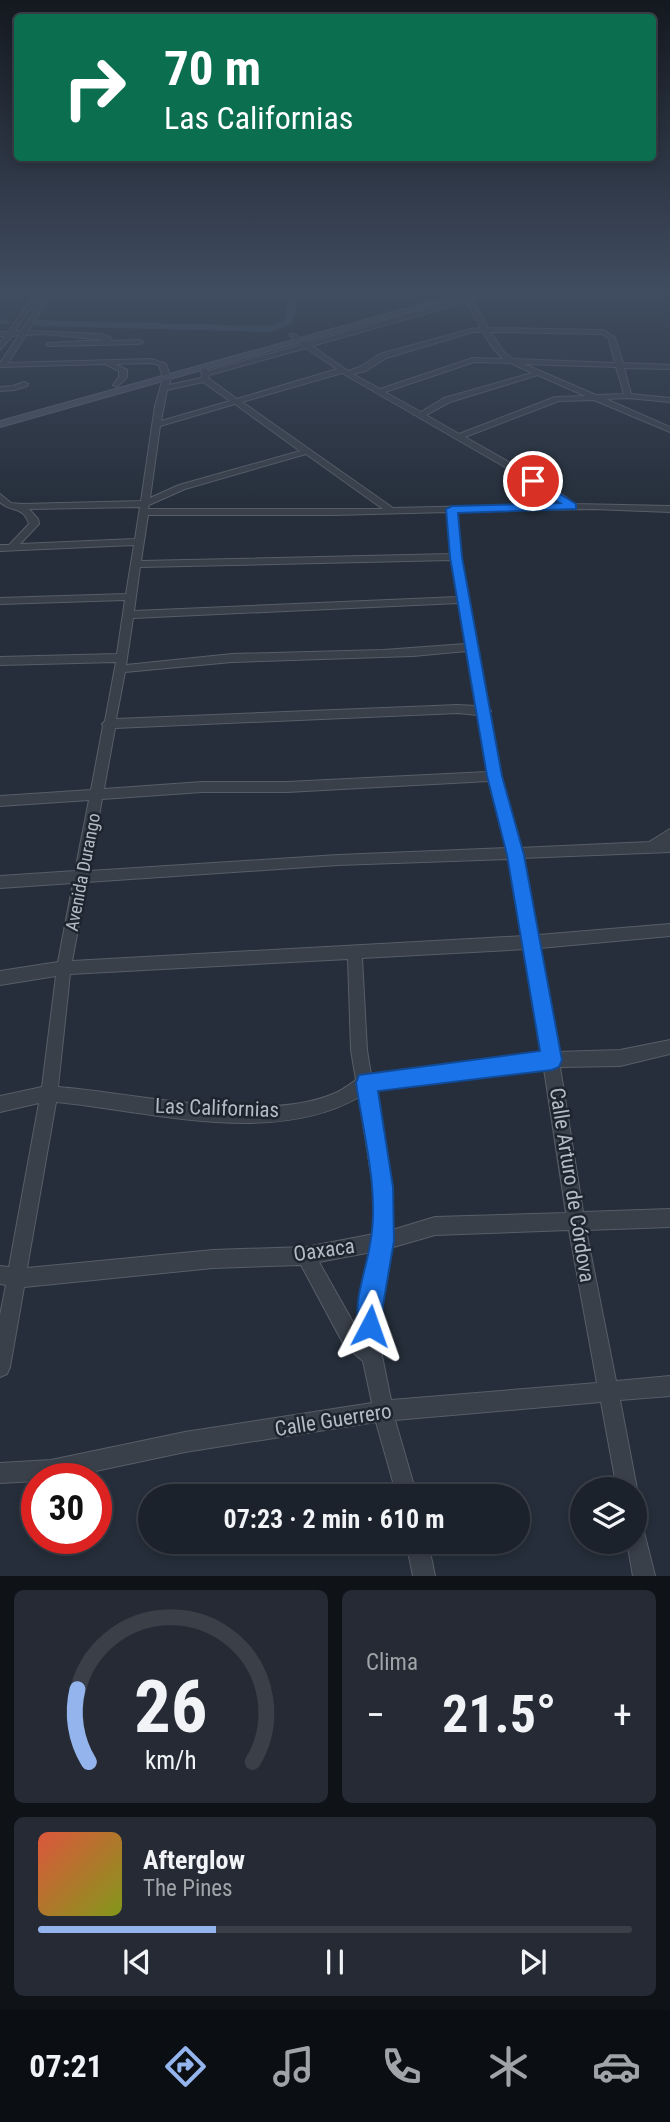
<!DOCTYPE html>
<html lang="es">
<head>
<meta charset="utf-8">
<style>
  body { margin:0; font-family:"Roboto Condensed",sans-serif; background:#252a34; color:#f1f3f6; height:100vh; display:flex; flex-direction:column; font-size:26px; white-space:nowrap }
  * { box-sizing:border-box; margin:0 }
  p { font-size:23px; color:#a0a4a9 }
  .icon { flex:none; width:38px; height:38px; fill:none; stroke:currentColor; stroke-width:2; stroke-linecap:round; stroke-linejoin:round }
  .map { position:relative; height:1576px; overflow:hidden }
  .panel { display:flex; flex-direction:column; gap:14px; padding:14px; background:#0f1318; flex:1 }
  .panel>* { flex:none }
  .hud { position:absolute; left:14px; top:14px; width:642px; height:147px; border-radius:7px; box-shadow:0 4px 10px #0003,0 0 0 2px #3a3f48; background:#0b6e4f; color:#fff; overflow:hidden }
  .fabs { position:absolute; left:570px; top:1477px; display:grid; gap:14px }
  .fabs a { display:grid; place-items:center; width:77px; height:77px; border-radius:50%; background:#1c222c; box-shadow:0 4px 10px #0003,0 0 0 2px #3a3f48; font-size:35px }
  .speed { position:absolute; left:21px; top:1463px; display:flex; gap:14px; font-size:35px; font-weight:700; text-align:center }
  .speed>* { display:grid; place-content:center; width:91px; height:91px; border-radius:50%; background:#1c222c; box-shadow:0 4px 10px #0003,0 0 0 2px #3a3f48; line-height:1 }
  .speed .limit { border:10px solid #d22; background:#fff; color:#111 }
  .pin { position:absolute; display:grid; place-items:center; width:60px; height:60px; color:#fff; margin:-30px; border:4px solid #fff; border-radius:50%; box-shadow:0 2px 7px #0007 }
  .me { position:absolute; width:77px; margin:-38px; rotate:4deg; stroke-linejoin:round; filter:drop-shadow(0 0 5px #0008) }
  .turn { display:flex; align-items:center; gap:24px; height:147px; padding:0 35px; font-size:32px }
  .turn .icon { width:91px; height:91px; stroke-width:2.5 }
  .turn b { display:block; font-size:49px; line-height:60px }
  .big { font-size:52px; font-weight:700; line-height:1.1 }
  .panel .tile { flex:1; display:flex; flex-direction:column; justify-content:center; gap:10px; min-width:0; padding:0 24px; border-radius:10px; background:#252a34 }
  .panel .dial { align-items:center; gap:0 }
  .dial svg { height:182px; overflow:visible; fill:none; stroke:#3a3f48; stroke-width:7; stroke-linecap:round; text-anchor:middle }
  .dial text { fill:#f1f3f6; stroke:none }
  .song { display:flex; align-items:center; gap:21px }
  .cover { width:84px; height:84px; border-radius:10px; background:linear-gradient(135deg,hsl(10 70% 55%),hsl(70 70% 35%)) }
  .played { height:7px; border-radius:4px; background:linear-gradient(90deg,#93b4ec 30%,#3a3f48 30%) }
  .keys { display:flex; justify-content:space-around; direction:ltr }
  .heat { display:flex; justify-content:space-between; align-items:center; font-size:38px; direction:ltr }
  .panel .tiles { flex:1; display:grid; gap:14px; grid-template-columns:1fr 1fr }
  .tile:last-child { grid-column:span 2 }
  .trip { position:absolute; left:138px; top:1484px; width:392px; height:70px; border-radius:35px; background:#1c222c; box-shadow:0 4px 10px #0003,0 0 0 2px #3a3f48; font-weight:700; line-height:70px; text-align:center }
  .tabs { display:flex; height:112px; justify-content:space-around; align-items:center; background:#0b0e12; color:#a0a4a9 }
  .tabs .icon { width:49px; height:49px }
  .tabs .active { color:#93b4ec }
  .tabs b { font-size:32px; color:#f1f3f6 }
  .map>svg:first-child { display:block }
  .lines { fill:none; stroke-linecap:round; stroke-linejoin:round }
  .canal { fill:#3d4b61; fill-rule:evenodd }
  .street-casing { stroke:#575e68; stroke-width:2 }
  .secondary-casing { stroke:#575e68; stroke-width:2 }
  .street { fill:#39404a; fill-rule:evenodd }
  .secondary { fill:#474f5d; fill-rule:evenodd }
  .route { fill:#1a73e8; stroke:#114b97; stroke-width:2 }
  .labels { text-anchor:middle; stroke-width:5; stroke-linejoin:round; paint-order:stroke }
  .street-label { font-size:18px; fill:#b4bbc6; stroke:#1e252f }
  .near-street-label { font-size:21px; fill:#b4bbc6; stroke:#1e252f }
</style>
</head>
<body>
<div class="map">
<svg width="670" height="1576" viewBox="0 0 670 1576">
  <rect width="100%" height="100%" fill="#252e3a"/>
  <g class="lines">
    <g class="canal">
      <path d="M 291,292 L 299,292 L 292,323 L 271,332 L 36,326 L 32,323 L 36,320 L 270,326 L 284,321 Z"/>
      <path d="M 0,319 L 15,322 L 0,325 Z"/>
    </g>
    <defs>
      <g id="street">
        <path d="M 36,292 L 42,292 L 15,331 L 21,331 L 47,292 L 53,292 L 28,331 L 102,334 L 111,338 L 112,341 L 140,340 L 143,342 L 140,344 L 49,346 L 47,345 L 47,343 L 105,340 L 45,334 L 26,335 L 8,363 L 151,359 L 166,364 L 171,378 L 169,385 L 201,378 L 202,374 L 200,367 L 206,367 L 208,371 L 301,345 L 290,336 L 290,334 L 294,334 L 308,343 L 463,298 L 462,294 L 466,294 L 469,297 L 488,292 L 496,292 L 472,300 L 488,328 L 604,330 L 615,338 L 623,363 L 670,365 L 670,369 L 624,368 L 631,394 L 670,398 L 670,402 L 628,398 L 606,399 L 670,427 L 670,432 L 594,400 L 559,401 L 465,437 L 549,485 L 575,504 L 670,506 L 670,512 L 593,509 L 457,511 L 461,557 L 488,708 L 491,711 L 489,714 L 500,776 L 519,848 L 649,842 L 670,829 L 670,852 L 522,858 L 538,935 L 670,924 L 670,936 L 540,948 L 557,1052 L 620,1050 L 670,1040 L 670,1054 L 620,1066 L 560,1067 L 583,1212 L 670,1209 L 670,1227 L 586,1230 L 616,1381 L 670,1376 L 670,1396 L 620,1400 L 637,1489 L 635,1494 L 635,1489 L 617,1489 L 601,1402 L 395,1420 L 417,1496 L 397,1496 L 376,1422 L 185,1452 L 58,1479 L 37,1479 L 37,1481 L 0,1483 L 0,1463 L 51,1460 L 185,1432 L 372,1403 L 363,1361 L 344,1345 L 301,1265 L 213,1268 L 24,1287 L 10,1367 L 7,1374 L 0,1377 L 0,1315 L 6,1285 L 0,1284 L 0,1266 L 9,1267 L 39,1103 L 0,1112 L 0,1096 L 42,1087 L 56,976 L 0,985 L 0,971 L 58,962 L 73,883 L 0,888 L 0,876 L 75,871 L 89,800 L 0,806 L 0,796 L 91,790 L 103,726 L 102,724 L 105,721 L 116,662 L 0,665 L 0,657 L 117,654 L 125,600 L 0,604 L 0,598 L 126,594 L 134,545 L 0,551 L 0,545 L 9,545 L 29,524 C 23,505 11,513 0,502 L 0,494 L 11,503 L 22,504 L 141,501 L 155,406 L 163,378 L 159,365 L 151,363 L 115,364 L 127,370 L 127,377 L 117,387 L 113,385 L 119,377 L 119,371 L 105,364 L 0,367 L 0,363 L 19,335 L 12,336 L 0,350 L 0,343 L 5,336 L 0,336 L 0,332 L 8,332 ZM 466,302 L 481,328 L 471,329 L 380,354 L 360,367 L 348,371 L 312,346 ZM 473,332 L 483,332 L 492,347 L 503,359 L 473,358 L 380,389 L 353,374 L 366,371 L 386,358 ZM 490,332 L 602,334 L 609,339 L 615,363 L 513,359 L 504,352 ZM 306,348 L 337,369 L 237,399 L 208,378 L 209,375 ZM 474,362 L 511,363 L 532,373 L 444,398 L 421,412 L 385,392 ZM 524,364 L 616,367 L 624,394 L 596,395 ZM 342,373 L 543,489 L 563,504 L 393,508 L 242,402 ZM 538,375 L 585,396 L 555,397 L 459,434 L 426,415 L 450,402 ZM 203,382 L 230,401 L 161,421 L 167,390 ZM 235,404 L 300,451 L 179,485 L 150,498 L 160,426 ZM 306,454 L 383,509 L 148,509 L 149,505 L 185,489 ZM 140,507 L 135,539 L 20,544 L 39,524 L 38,519 L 29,509 ZM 448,512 L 451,554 L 141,561 L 148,515 L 335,515 ZM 452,560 L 458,597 L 134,611 L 140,567 ZM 459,603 L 466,644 L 383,650 L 232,654 L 126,665 L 133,618 ZM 467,651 L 476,706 L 458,705 L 116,719 L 125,672 L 232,662 L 413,656 ZM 458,713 L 478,715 L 487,772 L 287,782 L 202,782 L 104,789 L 115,728 ZM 489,781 L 507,848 L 338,855 L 89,871 L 102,799 L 202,792 L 287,792 ZM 509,859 L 524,936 L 72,961 L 87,882 L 338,865 ZM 526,949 L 542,1054 L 371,1075 L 367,1050 L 362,958 ZM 348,959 L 351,1050 L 356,1080 C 349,1085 341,1091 333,1094 C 262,1124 135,1093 58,1087 L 70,974 ZM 544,1069 L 566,1213 L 435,1217 L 392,1230 L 391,1187 L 374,1090 ZM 359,1097 L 373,1187 L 374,1234 L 306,1247 L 213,1250 L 27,1268 L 56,1102 C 149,1111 273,1147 359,1097 ZM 569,1230 L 597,1383 L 391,1400 L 382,1356 L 381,1291 L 390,1248 L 435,1235 ZM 372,1252 L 363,1291 L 363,1336 L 358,1331 L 319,1262 Z"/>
        <path d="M 24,382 L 28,384 L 27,386 L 14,390 L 0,391 L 0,387 L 13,386 Z"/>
        <path d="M 635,1521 L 642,1524 L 655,1576 L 633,1576 L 627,1542 L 635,1542 Z"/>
        <path d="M 406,1542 L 428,1542 L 435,1576 L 413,1576 Z"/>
      </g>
      <path id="secondary" d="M 466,292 L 478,292 L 0,427 L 0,421 Z"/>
    </defs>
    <use href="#street" class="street-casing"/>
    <use href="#secondary" class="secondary-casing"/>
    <use href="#street" class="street"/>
    <use href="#secondary" class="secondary"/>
  </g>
  <linearGradient id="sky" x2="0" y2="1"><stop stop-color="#141920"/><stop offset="0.57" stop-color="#404c60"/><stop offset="1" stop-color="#404c60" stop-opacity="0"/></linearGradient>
  <rect width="670" height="512" fill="url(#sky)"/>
  <path class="route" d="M 533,477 L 576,504 L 576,509 L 458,513 L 462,557 L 502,776 L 524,855 L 562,1060 L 559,1067 L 552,1070 L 378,1091 L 393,1187 L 394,1241 L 378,1335 L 370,1338 L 361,1335 C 350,1308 366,1272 370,1244 C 380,1193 363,1133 356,1083 L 359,1075 L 540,1051 L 507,855 L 487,776 L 450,557 L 446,509 L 452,506 L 560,503 L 529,483 L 528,481 Z"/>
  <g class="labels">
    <g class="street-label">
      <text transform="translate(83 872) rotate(-79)" y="6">Avenida Durango</text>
    </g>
    <g class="near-street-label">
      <text transform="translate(217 1108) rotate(2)" y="7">Las Californias</text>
      <text transform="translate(572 1185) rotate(81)" y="7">Calle Arturo de Córdova</text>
      <text transform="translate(324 1250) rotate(-8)" y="7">Oaxaca</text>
      <text transform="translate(333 1420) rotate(-9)" y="7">Calle Guerrero</text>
    </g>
  </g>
</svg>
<div class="fabs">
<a><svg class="icon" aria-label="layers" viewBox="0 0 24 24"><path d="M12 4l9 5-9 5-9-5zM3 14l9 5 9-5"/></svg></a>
</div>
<div class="speed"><div class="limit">30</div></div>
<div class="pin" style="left:533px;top:481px;background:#d93025"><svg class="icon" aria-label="arrive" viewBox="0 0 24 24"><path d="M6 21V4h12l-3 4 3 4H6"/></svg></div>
<svg class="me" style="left:370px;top:1326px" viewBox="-20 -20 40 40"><path d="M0-17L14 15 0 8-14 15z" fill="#1a73e8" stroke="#fff" stroke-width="4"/></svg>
<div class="trip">07:23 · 2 min · 610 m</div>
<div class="hud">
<div class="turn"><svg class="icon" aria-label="right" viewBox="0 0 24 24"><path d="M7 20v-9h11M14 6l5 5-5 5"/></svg><div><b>70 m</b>Las Californias</div></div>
</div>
</div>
<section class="panel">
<div class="tiles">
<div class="tile dial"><svg viewBox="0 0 100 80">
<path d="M14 69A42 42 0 1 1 86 69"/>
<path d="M14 69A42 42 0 0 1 9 37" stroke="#93b4ec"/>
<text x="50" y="56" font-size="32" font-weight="700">26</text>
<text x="50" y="72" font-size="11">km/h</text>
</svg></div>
<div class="tile"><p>Clima</p>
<div class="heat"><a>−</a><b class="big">21.5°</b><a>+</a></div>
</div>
<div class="tile">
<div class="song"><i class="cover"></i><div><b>Afterglow</b><p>The Pines</p></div></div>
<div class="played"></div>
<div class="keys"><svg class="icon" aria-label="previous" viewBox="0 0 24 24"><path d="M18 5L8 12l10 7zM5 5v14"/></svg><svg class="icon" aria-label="pause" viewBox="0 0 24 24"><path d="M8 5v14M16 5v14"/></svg><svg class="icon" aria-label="next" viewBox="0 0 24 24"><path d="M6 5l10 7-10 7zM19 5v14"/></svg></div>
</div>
</div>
</section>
<nav class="tabs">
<b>07:21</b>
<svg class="icon active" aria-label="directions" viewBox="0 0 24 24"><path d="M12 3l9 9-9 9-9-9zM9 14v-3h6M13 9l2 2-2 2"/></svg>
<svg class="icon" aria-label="music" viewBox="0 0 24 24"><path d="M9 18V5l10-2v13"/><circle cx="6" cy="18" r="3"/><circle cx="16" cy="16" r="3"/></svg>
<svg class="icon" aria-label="phone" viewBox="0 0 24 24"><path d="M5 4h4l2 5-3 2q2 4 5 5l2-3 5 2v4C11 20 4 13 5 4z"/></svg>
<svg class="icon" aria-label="climate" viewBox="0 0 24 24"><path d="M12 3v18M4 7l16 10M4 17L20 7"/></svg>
<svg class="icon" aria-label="car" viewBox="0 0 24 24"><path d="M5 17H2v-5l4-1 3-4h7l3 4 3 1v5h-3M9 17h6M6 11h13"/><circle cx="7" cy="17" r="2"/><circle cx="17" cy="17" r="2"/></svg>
</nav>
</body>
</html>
